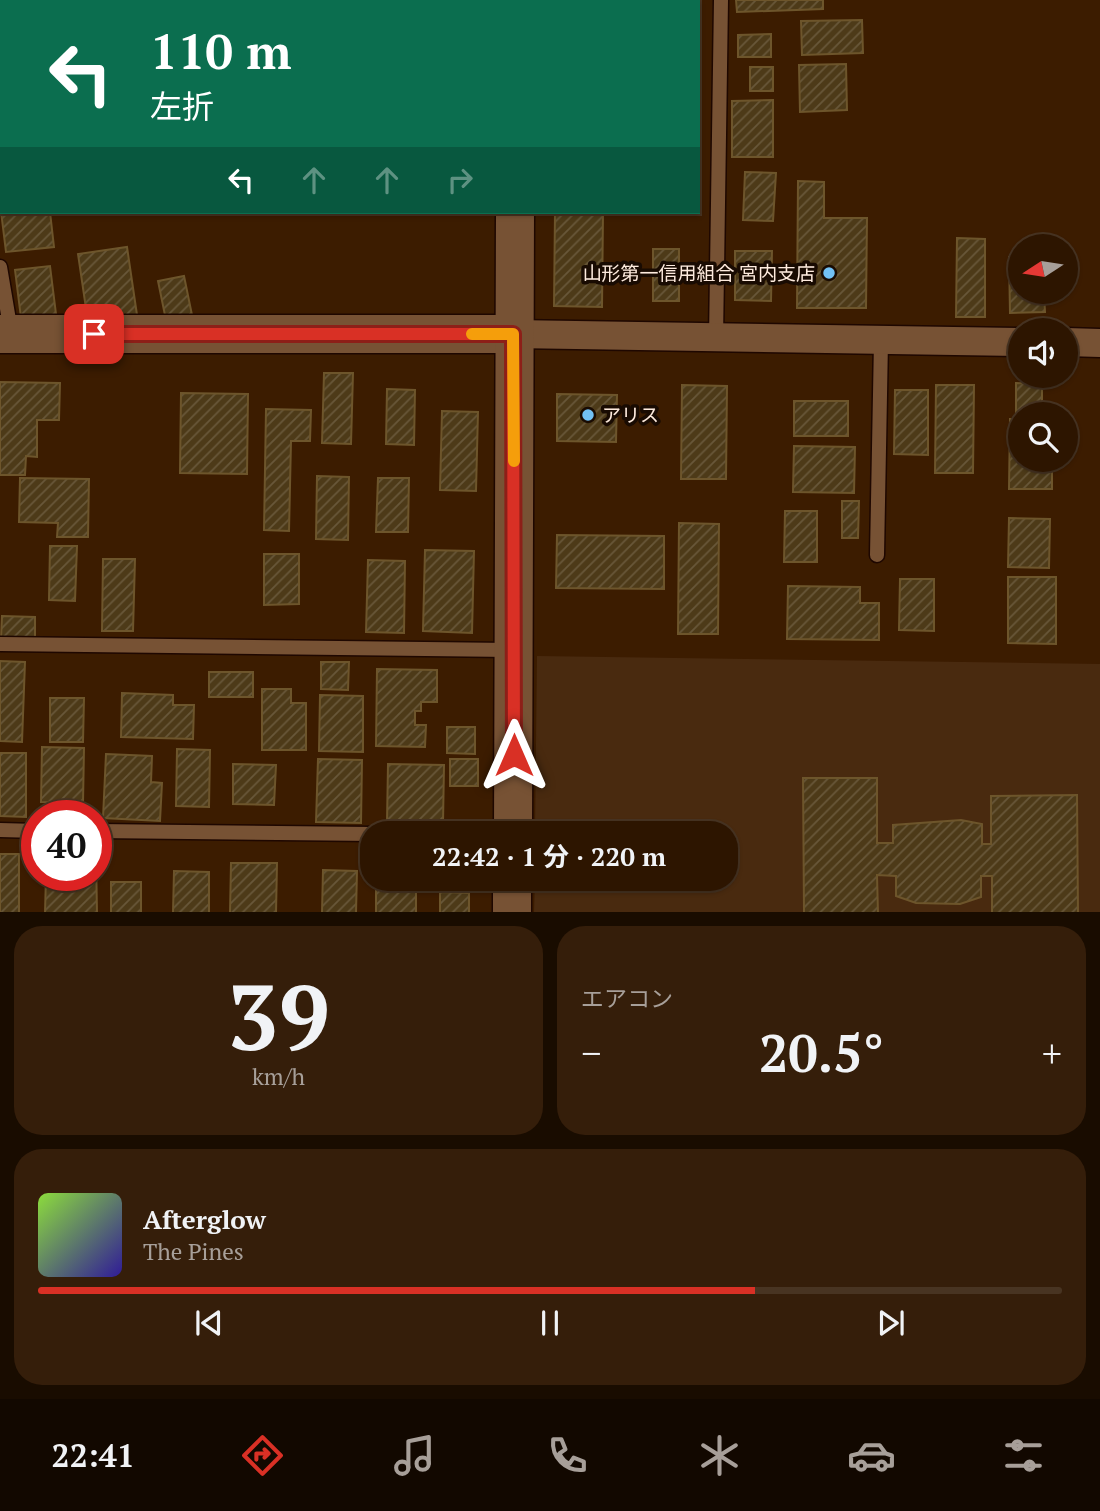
<!DOCTYPE html>
<html lang="ja">
<head>
<meta charset="utf-8">
<style>
  body { margin:0; font-family:"PT Serif","Noto Sans JP",serif; background:#351e0a; color:#f1f3f6; height:100vh; display:flex; flex-direction:column; font-size:26px; white-space:nowrap }
  * { box-sizing:border-box; margin:0 }
  p { font-size:23px; color:#a79f99 }
  .icon { flex:none; width:38px; height:38px; fill:none; stroke:currentColor; stroke-width:2; stroke-linecap:round; stroke-linejoin:round }
  .map { position:relative; height:912px; overflow:hidden }
  .side { display:flex; flex-direction:column; gap:14px; padding:14px; background:#190c00; flex:1 }
  .side>* { flex:none }
  .top-card { position:absolute; left:0px; top:0px; width:700px; height:214px; box-shadow:0 2px 5px #0004,0 0 0 2px #483422; background:#0b6e4f; color:#fff; overflow:hidden }
  .needle { width:46px; rotate:258deg }
  .fabs { position:absolute; left:1008px; top:234px; display:grid; gap:14px }
  .fabs a { display:grid; place-items:center; width:70px; height:70px; border-radius:50%; background:#2d1500; box-shadow:0 2px 5px #0004,0 0 0 2px #483422; font-size:35px }
  .speed { position:absolute; left:21px; top:800px; display:flex; gap:14px; font-size:35px; font-weight:700; text-align:center }
  .speed>* { display:grid; place-content:center; width:91px; height:91px; border-radius:50%; background:#2d1500; box-shadow:0 2px 5px #0004,0 0 0 2px #483422; line-height:1 }
  .speed .limit { border:10px solid #d22; background:#fff; color:#111 }
  .pin { position:absolute; display:grid; place-items:center; width:60px; height:60px; color:#fff; margin:-30px; border-radius:14px; box-shadow:0 4px 10px #0006 }
  .me { position:absolute; width:77px; margin:-38px; rotate:0deg; stroke-linejoin:round; filter:drop-shadow(0 0 5px #0008) }
  .turn { display:flex; align-items:center; gap:24px; height:147px; padding:0 35px; font-size:32px }
  .turn .icon { width:91px; height:91px; stroke-width:2.5 }
  .turn b { display:block; font-size:49px; line-height:60px }
  .lanes { display:flex; align-items:center; height:66px; padding:0 35px; background:#0003; justify-content:center; gap:35px; direction:ltr }
  .lanes .off { opacity:.35 }
  .big { font-size:52px; font-weight:700; line-height:1.1 }
  .side .card { flex:1; display:flex; flex-direction:column; justify-content:center; gap:10px; min-width:0; padding:0 24px; border-radius:28px; background:#351e0a }
  .side .dial { align-items:center; gap:0 }
  .dial b { font-size:91px; line-height:1 }
  .song { display:flex; align-items:center; gap:21px }
  .cover { width:84px; height:84px; border-radius:10px; background:linear-gradient(135deg,hsl(90 70% 55%),hsl(250 70% 35%)) }
  .played { height:7px; border-radius:4px; background:linear-gradient(90deg,#d93025 70%,#483422 70%) }
  .keys { display:flex; justify-content:space-around; direction:ltr }
  .heat { display:flex; justify-content:space-between; align-items:center; font-size:38px; direction:ltr }
  .side .tiles { flex:1; display:grid; gap:14px; grid-template-columns:1fr 1fr }
  .card:last-child { grid-column:span 2 }
  .trip { position:absolute; left:360px; top:821px; width:378px; height:70px; border-radius:28px; background:#2d1500; box-shadow:0 2px 5px #0004,0 0 0 2px #483422; font-weight:700; line-height:70px; text-align:center }
  .tab-bar { display:flex; height:112px; justify-content:space-around; align-items:center; background:#120800; color:#a79f99 }
  .tab-bar .icon { width:49px; height:49px }
  .tab-bar .current { color:#d93025 }
  .tab-bar b { font-size:32px; color:#f1f3f6 }
  .map>svg:first-child { display:block }
  .built { fill:#492a0f }
  .building { fill:url(#building-hatch); stroke:#6d552b; stroke-width:2 }
  .lines { fill:none; stroke-linecap:round; stroke-linejoin:round }
  .lane-casing { stroke:#1e0700; stroke-width:17 }
  .street-casing { stroke:#1e0700; stroke-width:31 }
  .secondary-casing { stroke:#1e0700; stroke-width:41 }
  .lane { stroke:#775234; stroke-width:14 }
  .street { stroke:#775234; stroke-width:28 }
  .secondary { stroke:#775234; stroke-width:38 }
  .route-casing { stroke:#8d1f18; stroke-width:18 }
  .route { stroke:#d93025; stroke-width:12 }
  .slow { stroke:#f59e0b; stroke-width:12 }
  .poi-dot { fill:#72c1f5; stroke:#190b02; stroke-width:2.5 }
  .labels { text-anchor:middle; stroke-width:7; stroke-linejoin:round; paint-order:stroke }
  .poi-label { font-size:19px; fill:#feebde; stroke:#190b02; text-anchor:end }
</style>
</head>
<body>
<div class="map">
<svg width="1100" height="913" viewBox="0 0 1100 913">
  <defs>
    <pattern id="building-hatch" width="6" height="6" patternUnits="userSpaceOnUse" patternTransform="scale(1.75)"><rect width="6" height="6" fill="#4d3a18"/><path d="M-1 1l2-2M0 6l6-6M5 7l2-2" fill="none" stroke="#685739"/></pattern>
  </defs>
  <rect width="100%" height="100%" fill="#3c1c00"/>
  <path class="built" d="M 537,656 L 1100,664 L 1100,912 L 534,912 L 535,879 L 726,878 L 726,833 L 535,833 Z"/>
  <g class="building">
    <path d="M 736,0 L 823,0 L 823,9 L 737,12 Z"/>
    <path d="M 862,20 L 863,53 L 802,55 L 801,21 Z"/>
    <path d="M 771,34 L 771,57 L 738,57 L 738,35 Z"/>
    <path d="M 846,64 L 847,110 L 800,112 L 799,65 Z"/>
    <rect x="750" y="67" width="23" height="24"/>
    <path d="M 773,100 L 773,157 L 732,157 L 732,101 Z"/>
    <path d="M 745,172 L 776,173 L 773,221 L 743,220 Z"/>
    <path d="M 798,181 L 824,182 L 824,218 L 867,218 L 866,308 L 797,308 Z"/>
    <path d="M 2,196 L 2,212 L 50,212 L 54,247 L 6,252 L 0,203 Z"/>
    <path d="M 555,212 L 603,213 L 602,307 L 554,306 Z"/>
    <path d="M 957,238 L 985,239 L 985,317 L 956,317 Z"/>
    <path d="M 127,247 L 137,315 L 88,322 L 78,254 Z"/>
    <rect x="653" y="249" width="26" height="52"/>
    <path d="M 735,251 L 772,251 L 771,301 L 735,300 Z"/>
    <path d="M 1009,257 L 1020,257 L 1020,292 L 1044,292 L 1045,312 L 1010,313 Z"/>
    <path d="M 50,266 L 57,322 L 22,326 L 15,270 Z"/>
    <path d="M 184,276 L 193,320 L 167,325 L 158,281 Z"/>
    <path d="M 324,373 L 353,373 L 351,444 L 322,443 Z"/>
    <path d="M 0,382 L 60,383 L 59,420 L 37,420 L 37,457 L 26,456 L 25,475 L 0,475 Z"/>
    <path d="M 1016,383 L 1042,384 L 1042,413 L 1016,412 Z"/>
    <path d="M 682,385 L 727,386 L 726,479 L 681,479 Z"/>
    <path d="M 936,385 L 974,385 L 973,473 L 935,473 Z"/>
    <path d="M 387,389 L 415,390 L 414,445 L 386,444 Z"/>
    <path d="M 895,390 L 928,390 L 928,455 L 894,454 Z"/>
    <path d="M 181,393 L 248,394 L 247,474 L 180,473 Z"/>
    <path d="M 557,394 L 617,395 L 616,442 L 557,441 Z"/>
    <rect x="794" y="401" width="54" height="35"/>
    <path d="M 266,409 L 311,410 L 310,441 L 291,441 L 289,531 L 264,530 Z"/>
    <path d="M 442,411 L 478,412 L 476,491 L 440,490 Z"/>
    <path d="M 1010,419 L 1020,420 L 1020,460 L 1052,460 L 1052,489 L 1009,489 Z"/>
    <path d="M 794,446 L 855,447 L 854,493 L 793,492 Z"/>
    <path d="M 317,476 L 349,477 L 348,540 L 316,539 Z"/>
    <path d="M 20,478 L 89,479 L 88,537 L 57,537 L 58,523 L 19,522 Z"/>
    <path d="M 378,478 L 409,478 L 408,532 L 376,532 Z"/>
    <path d="M 842,501 L 859,501 L 858,538 L 842,538 Z"/>
    <path d="M 785,511 L 817,511 L 817,562 L 784,562 Z"/>
    <path d="M 1009,518 L 1050,519 L 1049,568 L 1008,567 Z"/>
    <path d="M 679,523 L 719,524 L 718,634 L 678,634 Z"/>
    <path d="M 557,535 L 664,536 L 664,589 L 556,588 Z"/>
    <path d="M 50,546 L 77,546 L 75,601 L 49,600 Z"/>
    <path d="M 425,550 L 474,551 L 472,633 L 423,631 Z"/>
    <path d="M 264,554 L 299,554 L 299,604 L 264,605 Z"/>
    <path d="M 103,559 L 135,559 L 133,631 L 102,631 Z"/>
    <path d="M 368,560 L 405,561 L 404,633 L 366,632 Z"/>
    <path d="M 1008,577 L 1056,577 L 1056,644 L 1008,643 Z"/>
    <path d="M 900,579 L 934,579 L 934,631 L 899,630 Z"/>
    <path d="M 788,586 L 860,587 L 860,603 L 879,603 L 879,640 L 787,639 Z"/>
    <path d="M 2,616 L 35,617 L 35,641 L 1,640 Z"/>
    <path d="M 0,661 L 25,662 L 22,742 L 0,741 Z"/>
    <path d="M 321,662 L 349,662 L 348,690 L 321,689 Z"/>
    <path d="M 377,669 L 437,670 L 437,702 L 421,702 L 421,711 L 415,711 L 415,725 L 426,725 L 425,747 L 376,746 Z"/>
    <rect x="209" y="672" width="44" height="25"/>
    <path d="M 262,689 L 291,689 L 291,703 L 306,703 L 306,750 L 262,750 Z"/>
    <path d="M 122,693 L 173,695 L 173,705 L 194,705 L 193,739 L 121,737 Z"/>
    <path d="M 320,695 L 363,696 L 363,752 L 319,751 Z"/>
    <path d="M 50,698 L 84,698 L 83,742 L 50,742 Z"/>
    <path d="M 447,727 L 475,727 L 475,754 L 447,753 Z"/>
    <path d="M 42,747 L 84,748 L 83,803 L 41,802 Z"/>
    <path d="M 177,749 L 210,750 L 209,807 L 176,806 Z"/>
    <path d="M 0,753 L 26,753 L 26,817 L 0,816 Z"/>
    <path d="M 106,754 L 152,756 L 151,782 L 162,783 L 160,821 L 103,818 Z"/>
    <path d="M 318,759 L 362,760 L 361,823 L 316,822 Z"/>
    <rect x="450" y="759" width="28" height="27"/>
    <path d="M 233,764 L 276,765 L 274,805 L 233,804 Z"/>
    <path d="M 388,764 L 444,765 L 443,824 L 387,823 Z"/>
    <path d="M 803,778 L 877,778 L 877,843 L 893,843 L 893,825 L 961,820 L 982,824 L 982,844 L 991,844 L 991,796 L 1077,795 L 1078,913 L 992,913 L 992,876 L 981,876 L 981,897 L 960,904 L 916,903 L 896,896 L 896,876 L 877,875 L 878,913 L 804,913 Z"/>
    <rect x="0" y="854" width="19" height="59"/>
    <path d="M 96,856 L 97,913 L 45,913 L 46,875 L 96,875 Z"/>
    <path d="M 231,863 L 277,863 L 276,913 L 230,913 Z"/>
    <path d="M 323,870 L 357,871 L 356,913 L 322,913 Z"/>
    <path d="M 174,871 L 209,872 L 209,913 L 173,913 Z"/>
    <rect x="376" y="878" width="40" height="35"/>
    <rect x="111" y="882" width="30" height="31"/>
    <path d="M 440,892 L 469,893 L 469,913 L 440,913 Z"/>
  </g>
  <g class="lines">
    <defs>
      <g id="lane">
        <path d="M 80,2 L 85,0"/>
        <path d="M 0,26 L 2,26"/>
        <path d="M 0,267 L 11,332"/>
        <path d="M 716,339 L 721,0"/>
        <path d="M 877,555 L 881,341"/>
        <path d="M 0,644 L 513,650"/>
        <path d="M 0,830 L 37,831"/>
        <path d="M 96,831 L 373,834"/>
      </g>
      <g id="street">
        <path d="M 513,334 L 1020,342"/>
        <path d="M 1066,342 L 1100,343"/>
      </g>
      <g id="secondary">
        <path d="M 518,2 L 518,0"/>
        <path d="M 0,334 L 513,334"/>
        <path d="M 513,833 L 515,212"/>
        <path d="M 512,913 L 512,878"/>
      </g>
    </defs>
    <use href="#lane" class="lane-casing"/>
    <use href="#street" class="street-casing"/>
    <use href="#secondary" class="secondary-casing"/>
    <use href="#lane" class="lane"/>
    <use href="#street" class="street"/>
    <use href="#secondary" class="secondary"/>
  </g>
  <g class="lines">
    <defs>
      <path id="route" d="M 94,334 L 513,334 L 514,755"/>
    </defs>
    <use href="#route" class="route-casing"/>
    <use href="#route" class="route"/>
    <path class="slow" d="M 472,334 L 513,334 L 514,461"/>
  </g>
  <g class="poi-dot">
    <circle cx="829" cy="273" r="7"/>
    <circle cx="588" cy="415" r="7"/>
  </g>
  <g class="labels">
    <g class="poi-label">
      <text x="815" y="280">山形第一信用組合 宮内支店</text>
      <text x="602" y="422" text-anchor="start">アリス</text>
    </g>
  </g>
</svg>
<div class="fabs">
<a><svg class="needle" viewBox="-14 -14 28 28"><path d="M0-13l5 13h-10z" fill="#e53935"/><path d="M0 13l5-13h-10z" fill="#a79f99"/></svg></a>
<a><svg class="icon" aria-label="sound" viewBox="0 0 24 24"><path d="M4 9h4l5-4v14l-5-4H4zM17 9q2 3 0 6"/></svg></a>
<a><svg class="icon" aria-label="search" viewBox="0 0 24 24"><circle cx="10" cy="10" r="6"/><path d="M15 15l6 6"/></svg></a>
</div>
<div class="speed"><div class="limit">40</div></div>
<div class="pin" style="left:94px;top:334px;background:#d93025"><svg class="icon" aria-label="arrive" viewBox="0 0 24 24"><path d="M6 21V4h12l-3 4 3 4H6"/></svg></div>
<svg class="me" style="left:514px;top:755px" viewBox="-20 -20 40 40"><path d="M0-17L14 15 0 8-14 15z" fill="#d93025" stroke="#fff" stroke-width="4"/></svg>
<div class="trip">22:42 · 1 分 · 220 m</div>
<div class="top-card">
<div class="turn"><svg class="icon" aria-label="left" viewBox="0 0 24 24"><path d="M17 20v-9H6M10 6l-5 5 5 5"/></svg><div><b>110 m</b>左折</div></div>
<div class="lanes"><svg class="icon" aria-label="left" viewBox="0 0 24 24"><path d="M17 20v-9H6M10 6l-5 5 5 5"/></svg><svg class="icon off" aria-label="ahead" viewBox="0 0 24 24"><path d="M12 20V5M6 11l6-6 6 6"/></svg><svg class="icon off" aria-label="ahead" viewBox="0 0 24 24"><path d="M12 20V5M6 11l6-6 6 6"/></svg><svg class="icon off" aria-label="right" viewBox="0 0 24 24"><path d="M7 20v-9h11M14 6l5 5-5 5"/></svg></div>
</div>
</div>
<section class="side">
<div class="tiles">
<div class="card dial"><b>39</b><p>km/h</p></div>
<div class="card"><p>エアコン</p>
<div class="heat"><a>−</a><b class="big">20.5°</b><a>+</a></div>
</div>
<div class="card">
<div class="song"><i class="cover"></i><div><b>Afterglow</b><p>The Pines</p></div></div>
<div class="played"></div>
<div class="keys"><svg class="icon" aria-label="previous" viewBox="0 0 24 24"><path d="M18 5L8 12l10 7zM5 5v14"/></svg><svg class="icon" aria-label="pause" viewBox="0 0 24 24"><path d="M8 5v14M16 5v14"/></svg><svg class="icon" aria-label="next" viewBox="0 0 24 24"><path d="M6 5l10 7-10 7zM19 5v14"/></svg></div>
</div>
</div>
</section>
<nav class="tab-bar">
<b>22:41</b>
<svg class="icon current" aria-label="directions" viewBox="0 0 24 24"><path d="M12 3l9 9-9 9-9-9zM9 14v-3h6M13 9l2 2-2 2"/></svg>
<svg class="icon" aria-label="music" viewBox="0 0 24 24"><path d="M9 18V5l10-2v13"/><circle cx="6" cy="18" r="3"/><circle cx="16" cy="16" r="3"/></svg>
<svg class="icon" aria-label="phone" viewBox="0 0 24 24"><path d="M5 4h4l2 5-3 2q2 4 5 5l2-3 5 2v4C11 20 4 13 5 4z"/></svg>
<svg class="icon" aria-label="climate" viewBox="0 0 24 24"><path d="M12 3v18M4 7l16 10M4 17L20 7"/></svg>
<svg class="icon" aria-label="car" viewBox="0 0 24 24"><path d="M5 17H2v-5l4-1 3-4h7l3 4 3 1v5h-3M9 17h6M6 11h13"/><circle cx="7" cy="17" r="2"/><circle cx="17" cy="17" r="2"/></svg>
<svg class="icon" aria-label="filters" viewBox="0 0 24 24"><path d="M4 7h16M4 17h16"/><circle cx="9" cy="7" r="2"/><circle cx="15" cy="17" r="2"/></svg>
</nav>
</body>
</html>
